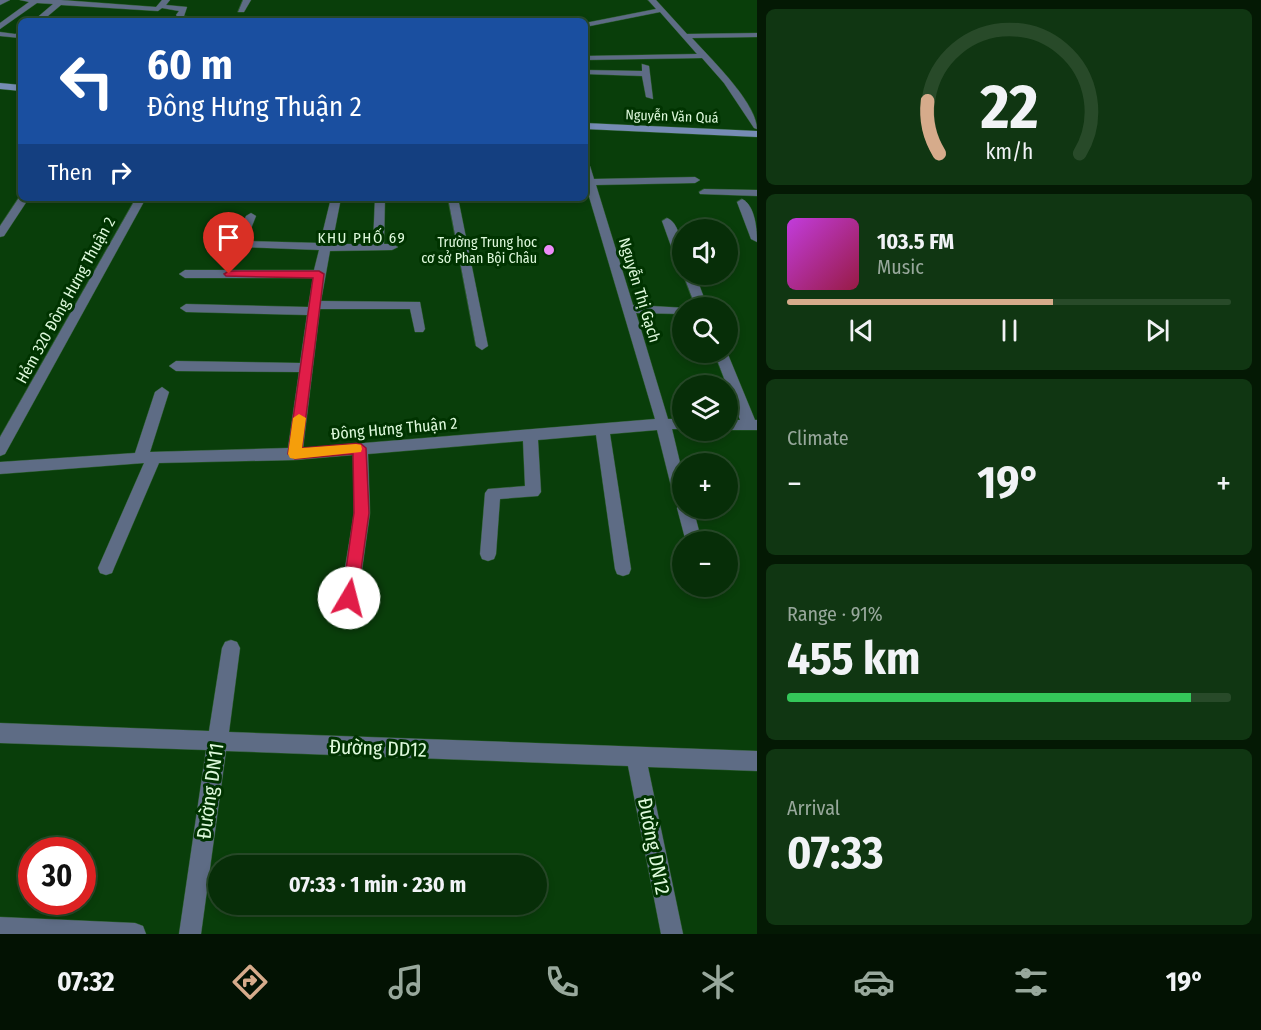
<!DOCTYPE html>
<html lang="en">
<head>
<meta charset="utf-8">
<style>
  body { margin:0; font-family:"Fira Sans Condensed",sans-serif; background:#103612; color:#f1f3f6; height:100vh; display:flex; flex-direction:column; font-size:22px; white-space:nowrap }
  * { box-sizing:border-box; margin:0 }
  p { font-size:20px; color:#98a89c }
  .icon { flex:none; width:33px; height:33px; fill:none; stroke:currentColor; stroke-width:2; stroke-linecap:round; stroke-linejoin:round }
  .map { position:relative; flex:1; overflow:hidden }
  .side { display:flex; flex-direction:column; gap:9px; padding:9px; background:#041904; width:504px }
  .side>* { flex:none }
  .top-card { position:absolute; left:18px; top:18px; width:570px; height:183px; border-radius:9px; box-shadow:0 3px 9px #0003,0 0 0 2px #284a29; background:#1a4fa0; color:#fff; overflow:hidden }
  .buttons { position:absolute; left:672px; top:219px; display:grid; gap:12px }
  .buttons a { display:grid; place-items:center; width:66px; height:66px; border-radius:50%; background:#072e08; box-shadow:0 3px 9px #0003,0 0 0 2px #284a29; font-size:30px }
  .speed { position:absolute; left:18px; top:837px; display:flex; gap:12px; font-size:30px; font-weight:700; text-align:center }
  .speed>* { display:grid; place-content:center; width:78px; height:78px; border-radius:50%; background:#072e08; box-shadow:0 3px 9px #0003,0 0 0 2px #284a29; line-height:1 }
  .speed .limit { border:9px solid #d22; background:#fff; color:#111 }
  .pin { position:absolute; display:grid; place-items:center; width:51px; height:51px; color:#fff; margin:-62px -26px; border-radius:50% 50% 50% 0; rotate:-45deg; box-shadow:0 0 6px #0007 }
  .pin .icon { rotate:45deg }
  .me { position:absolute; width:66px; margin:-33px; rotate:8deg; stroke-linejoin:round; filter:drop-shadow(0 0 4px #0008) }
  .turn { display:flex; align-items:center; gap:21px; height:126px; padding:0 30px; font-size:27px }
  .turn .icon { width:78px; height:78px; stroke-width:2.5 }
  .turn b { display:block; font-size:42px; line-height:51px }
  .then { display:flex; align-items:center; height:57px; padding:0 30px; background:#0003; gap:12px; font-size:22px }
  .big { font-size:45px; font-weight:700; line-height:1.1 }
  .side .widget { flex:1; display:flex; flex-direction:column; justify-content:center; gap:9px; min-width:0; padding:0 21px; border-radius:9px; background:#103612 }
  .side .dial { align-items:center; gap:0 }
  .dial svg { height:156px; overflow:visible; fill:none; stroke:#284a29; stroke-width:7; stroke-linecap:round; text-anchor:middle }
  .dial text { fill:#f1f3f6; stroke:none }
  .song { display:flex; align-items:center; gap:18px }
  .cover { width:72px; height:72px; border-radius:9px; background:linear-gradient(135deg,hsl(290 70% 55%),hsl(340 70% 35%)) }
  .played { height:6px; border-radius:3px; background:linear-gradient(90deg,#d6ab8b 60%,#284a29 60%) }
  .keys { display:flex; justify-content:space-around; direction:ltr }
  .heat { display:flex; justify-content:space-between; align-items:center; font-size:33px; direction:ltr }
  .charge { height:9px; border-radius:4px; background:linear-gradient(90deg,#34c759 91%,#284a29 0) }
  .trip { position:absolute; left:208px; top:855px; width:339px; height:60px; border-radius:30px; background:#072e08; box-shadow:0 3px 9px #0003,0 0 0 2px #284a29; font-weight:700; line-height:60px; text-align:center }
  .menu { display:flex; height:96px; justify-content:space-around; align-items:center; background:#031203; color:#98a89c }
  .menu .icon { width:42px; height:42px }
  .menu .active { color:#d6ab8b }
  .menu b { font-size:27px; color:#f1f3f6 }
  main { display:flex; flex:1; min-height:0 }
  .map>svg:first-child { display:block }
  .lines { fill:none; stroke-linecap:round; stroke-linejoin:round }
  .minor-casing { stroke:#2b5c2c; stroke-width:1 }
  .secondary-casing { stroke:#2b5c2c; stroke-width:1 }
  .minor { fill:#5e6c85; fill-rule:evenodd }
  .secondary { fill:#768cb4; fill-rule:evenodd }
  .route { fill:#e11d48; stroke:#92132f; stroke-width:1.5 }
  .slow { fill:#f59e0b }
  .poi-dot { fill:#ed8cf9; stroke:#030; stroke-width:2 }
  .labels { text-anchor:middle; stroke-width:6; stroke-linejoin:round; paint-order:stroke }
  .far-street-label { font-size:14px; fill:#def9dc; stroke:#030 }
  .far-poi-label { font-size:14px; fill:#def9dc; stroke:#030; text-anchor:end }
  .far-neighbourhood-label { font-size:15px; letter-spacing:1.5px; fill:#def9dc; stroke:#030 }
  .street-label { font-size:16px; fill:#def9dc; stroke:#030 }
  .near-street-label { font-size:20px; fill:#def9dc; stroke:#030 }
</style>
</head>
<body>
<main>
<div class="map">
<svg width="757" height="934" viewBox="0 0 757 934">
  <rect width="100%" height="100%" fill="#093e0a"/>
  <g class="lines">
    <defs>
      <g id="minor">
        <path d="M 0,0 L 10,0 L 0,5 Z"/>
        <path d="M 20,0 L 61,0 L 156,7 L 162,0 L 170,0 L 166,5 L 187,7 L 184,16 L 224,21 L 181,20 L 176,15 L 179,11 L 162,8 L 158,11 L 61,5 L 42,21 L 33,21 L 53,4 L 37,3 L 0,29 L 0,23 L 29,2 Z"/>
        <path d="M 243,0 L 251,0 L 244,12 L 238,12 Z"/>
        <path d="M 648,0 L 656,0 L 687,34 L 757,33 L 757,37 L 692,38 C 710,58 757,103 757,129 L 754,128 L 724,83 L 702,58 L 585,60 L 585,56 L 697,54 L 660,12 L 585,27 L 585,23 L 656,9 Z"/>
        <path d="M 21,31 L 20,38 L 0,36 L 0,32 L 15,34 Z"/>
        <path d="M 642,64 L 649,66 L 653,99 L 646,97 L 642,76 L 585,74 L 585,70 L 642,71 Z"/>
        <path d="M 585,163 L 590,166 L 594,179 L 695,177 L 700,180 L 695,183 L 596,185 L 633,305 L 687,308 L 682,308 L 682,314 L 636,313 L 668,419 L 682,419 L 682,429 L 672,429 L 682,471 L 682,508 L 693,508 L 702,542 L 686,542 L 677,508 L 680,503 L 674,498 L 657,430 L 610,434 L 631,569 L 629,574 L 623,576 L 617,574 L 615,569 L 596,435 L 538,440 L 541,492 L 538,496 L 500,499 L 496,554 L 494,559 L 488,561 L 482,559 L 480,554 L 485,493 L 488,489 L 525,486 L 523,441 L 368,454 L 370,513 L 358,598 L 355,603 L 349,606 L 343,603 L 340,598 L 354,513 L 353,455 L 295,460 L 159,463 L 114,568 L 112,573 L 106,575 L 100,573 L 98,568 L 144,463 L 0,474 L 0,462 L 135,453 L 155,392 L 162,387 L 169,392 L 150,452 L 288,448 L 299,372 L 176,371 L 169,366 L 176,361 L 300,363 L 307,315 L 186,312 L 180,308 L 186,304 L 308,307 L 313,278 L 185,278 L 179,274 L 185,270 L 314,270 L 319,250 L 216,246 L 210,243 L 216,240 L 235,240 L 246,216 L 251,213 L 256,216 L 246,241 L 320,243 L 331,198 L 341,198 L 332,244 L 373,244 L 375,198 L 385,198 L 384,244 L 392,244 L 398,247 L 392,250 L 330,251 L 321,301 L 420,302 L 425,329 L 423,332 L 415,332 L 410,309 L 320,309 L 303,448 L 655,419 L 585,183 Z"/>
        <path d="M 704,189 L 757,190 L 757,196 L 700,194 L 699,192 Z"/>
        <path d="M 20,196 L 21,198 L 29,198 L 4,236 L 0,237 L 0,226 Z"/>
        <path d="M 136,198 L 146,198 L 5,454 L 0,456 L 0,437 Z"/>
        <path d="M 448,198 L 458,198 L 488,346 L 482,350 L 476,346 Z"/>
        <path d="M 742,199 C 755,205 757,229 757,242 L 751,239 L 737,202 Z"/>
        <path d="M 667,218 C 681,223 682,250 682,263 L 676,260 L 662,221 Z"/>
        <path d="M 683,274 L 695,274 L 708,308 L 696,308 Z"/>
        <path d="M 714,352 L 727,352 L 755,420 L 757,420 L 757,430 L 728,430 L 728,420 L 740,420 Z"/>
        <path d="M 231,640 L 237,642 L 240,648 L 229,732 L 757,751 L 757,771 L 648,767 L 683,934 L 661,934 L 628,766 L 226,751 L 201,934 L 179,934 L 206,750 L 0,743 L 0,723 L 209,731 L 222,648 L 225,642 Z"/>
        <path d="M 0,917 L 135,923 L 143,926 L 146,934 L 0,934 Z"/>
      </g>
      <g id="secondary">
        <path d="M 0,83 L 21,85 L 21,91 L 0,89 Z"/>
        <path d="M 585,123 L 757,131 L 757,137 L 585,129 Z"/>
      </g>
    </defs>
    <use href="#minor" class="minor-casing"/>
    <use href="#secondary" class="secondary-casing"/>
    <use href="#minor" class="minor"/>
    <use href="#secondary" class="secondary"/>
  </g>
  <path class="route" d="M 229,271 L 319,271 L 324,274 L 302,448 L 360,443 L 366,448 L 369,513 L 357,598 L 355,603 L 349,605 L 344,603 L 342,598 L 354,513 L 353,454 L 295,459 L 288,454 L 313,278 L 226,276 L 224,274 Z"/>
  <path class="slow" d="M 299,414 L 306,418 L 302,448 L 356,444 L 361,445 L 362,449 L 361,452 L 295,459 L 290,458 L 288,454 L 293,418 Z"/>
  <circle class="poi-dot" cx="549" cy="250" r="6"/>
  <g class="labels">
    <g class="far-street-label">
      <text transform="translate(672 116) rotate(2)" y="5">Nguyễn Văn Quá</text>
    </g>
    <g class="far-poi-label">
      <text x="537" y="247">Trường Trung học<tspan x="537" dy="16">cơ sở Phan Bội Châu</tspan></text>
    </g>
    <g class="far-neighbourhood-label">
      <text x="362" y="243">KHU PHỐ 69</text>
    </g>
    <g class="street-label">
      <text transform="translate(640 290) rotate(73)" y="6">Nguyễn Thị Gạch</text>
      <text transform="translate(65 300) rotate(-61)" y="6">Hẻm 320 Đông Hưng Thuận 2</text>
      <text transform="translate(394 428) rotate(-5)" y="6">Đông Hưng Thuận 2</text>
    </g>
    <g class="near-street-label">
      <text transform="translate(378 748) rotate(2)" y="7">Đường DD12</text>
      <text transform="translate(210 791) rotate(-82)" y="7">Đường DN11</text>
      <text transform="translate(654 846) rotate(79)" y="7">Đường DN12</text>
    </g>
  </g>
</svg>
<div class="buttons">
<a><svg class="icon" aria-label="sound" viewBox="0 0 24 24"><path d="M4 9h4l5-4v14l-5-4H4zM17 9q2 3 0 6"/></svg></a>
<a><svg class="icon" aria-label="search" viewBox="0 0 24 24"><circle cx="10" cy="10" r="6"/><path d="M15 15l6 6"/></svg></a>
<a><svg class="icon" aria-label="layers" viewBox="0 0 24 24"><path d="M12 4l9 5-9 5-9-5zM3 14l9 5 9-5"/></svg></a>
<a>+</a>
<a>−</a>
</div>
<div class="speed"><div class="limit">30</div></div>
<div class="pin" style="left:229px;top:274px;background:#d93025"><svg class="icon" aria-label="arrive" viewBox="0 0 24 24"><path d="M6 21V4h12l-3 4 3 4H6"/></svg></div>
<svg class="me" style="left:349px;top:598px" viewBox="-20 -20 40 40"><circle r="19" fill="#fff"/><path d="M0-13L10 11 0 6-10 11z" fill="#e11d48"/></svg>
<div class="trip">07:33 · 1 min · 230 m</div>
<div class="top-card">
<div class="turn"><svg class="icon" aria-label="left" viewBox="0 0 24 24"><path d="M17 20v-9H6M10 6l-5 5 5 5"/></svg><div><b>60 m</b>Đông Hưng Thuận 2</div></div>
<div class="then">Then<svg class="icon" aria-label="right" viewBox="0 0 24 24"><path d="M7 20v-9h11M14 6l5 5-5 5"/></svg></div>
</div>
</div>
<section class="side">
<div class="widget dial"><svg viewBox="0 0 100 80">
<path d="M14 69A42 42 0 1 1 86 69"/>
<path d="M14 69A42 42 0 0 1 8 42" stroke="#d6ab8b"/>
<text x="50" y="56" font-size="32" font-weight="700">22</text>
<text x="50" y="72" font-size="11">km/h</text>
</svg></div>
<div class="widget">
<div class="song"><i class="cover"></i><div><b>103.5 FM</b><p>Music</p></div></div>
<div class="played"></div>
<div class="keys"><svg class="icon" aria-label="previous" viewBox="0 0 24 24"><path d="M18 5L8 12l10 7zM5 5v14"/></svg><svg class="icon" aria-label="pause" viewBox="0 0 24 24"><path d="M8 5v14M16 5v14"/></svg><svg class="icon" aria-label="next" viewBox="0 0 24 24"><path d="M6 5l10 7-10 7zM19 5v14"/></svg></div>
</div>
<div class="widget"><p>Climate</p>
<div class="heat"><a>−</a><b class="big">19°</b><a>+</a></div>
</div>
<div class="widget"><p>Range · 91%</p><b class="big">455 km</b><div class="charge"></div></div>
<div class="widget"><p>Arrival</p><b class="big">07:33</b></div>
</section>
</main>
<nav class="menu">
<b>07:32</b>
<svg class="icon active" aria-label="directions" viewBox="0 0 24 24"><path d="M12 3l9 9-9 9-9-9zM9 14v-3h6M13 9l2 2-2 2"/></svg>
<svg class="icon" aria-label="music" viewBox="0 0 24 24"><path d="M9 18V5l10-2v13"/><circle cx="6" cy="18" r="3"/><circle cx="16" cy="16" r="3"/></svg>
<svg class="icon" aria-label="phone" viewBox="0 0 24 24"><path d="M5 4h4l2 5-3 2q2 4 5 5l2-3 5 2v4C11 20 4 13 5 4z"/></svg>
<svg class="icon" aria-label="climate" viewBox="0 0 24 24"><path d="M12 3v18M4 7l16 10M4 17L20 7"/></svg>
<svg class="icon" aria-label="car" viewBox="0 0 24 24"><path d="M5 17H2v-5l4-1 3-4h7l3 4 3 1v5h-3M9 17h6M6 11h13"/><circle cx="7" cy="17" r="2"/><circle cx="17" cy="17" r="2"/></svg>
<svg class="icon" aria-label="filters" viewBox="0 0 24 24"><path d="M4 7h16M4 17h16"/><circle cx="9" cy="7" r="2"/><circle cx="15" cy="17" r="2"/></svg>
<b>19°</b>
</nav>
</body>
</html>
